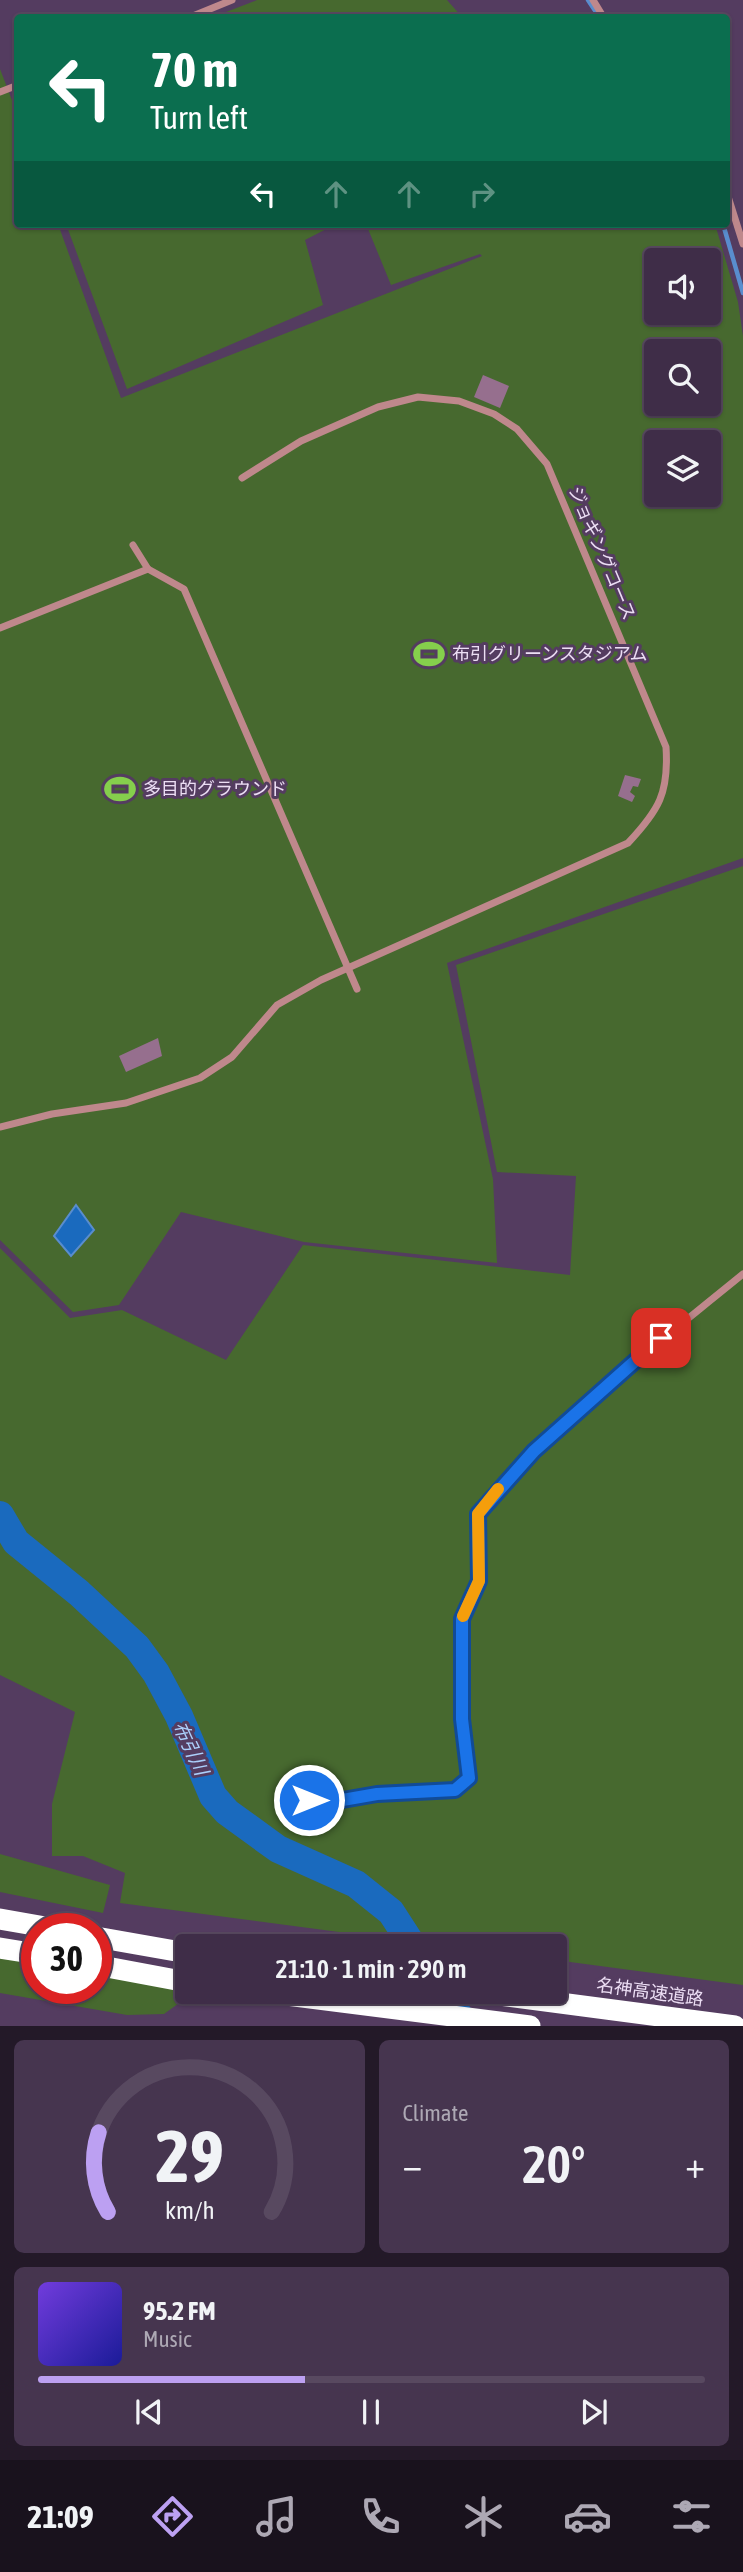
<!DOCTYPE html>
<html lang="en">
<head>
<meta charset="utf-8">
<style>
  body { margin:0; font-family:"Asap Condensed","Noto Sans JP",sans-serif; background:#46354f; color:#f1f3f6; height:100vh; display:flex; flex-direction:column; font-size:26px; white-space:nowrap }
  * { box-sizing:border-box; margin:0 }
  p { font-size:23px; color:#ada8b4 }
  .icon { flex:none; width:38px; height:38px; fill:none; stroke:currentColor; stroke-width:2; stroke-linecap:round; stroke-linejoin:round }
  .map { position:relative; height:2026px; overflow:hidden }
  .drawer { display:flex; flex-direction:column; gap:14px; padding:14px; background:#231928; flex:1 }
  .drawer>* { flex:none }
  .top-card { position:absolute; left:14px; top:14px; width:716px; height:214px; border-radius:7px; box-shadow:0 2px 5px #0004,0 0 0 2px #584960; background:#0b6e4f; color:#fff; overflow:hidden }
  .fabs { position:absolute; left:644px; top:248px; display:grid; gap:14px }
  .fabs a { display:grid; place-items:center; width:77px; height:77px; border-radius:7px; background:#3f2d48; box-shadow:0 2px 5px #0004,0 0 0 2px #584960; font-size:35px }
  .speed { position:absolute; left:21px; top:1913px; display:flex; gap:14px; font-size:35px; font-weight:700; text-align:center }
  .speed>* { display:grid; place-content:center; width:91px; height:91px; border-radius:50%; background:#3f2d48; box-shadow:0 2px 5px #0004,0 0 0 2px #584960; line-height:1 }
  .speed .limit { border:10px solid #d22; background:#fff; color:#111 }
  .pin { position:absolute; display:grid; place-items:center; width:60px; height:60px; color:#fff; margin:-30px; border-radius:14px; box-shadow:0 4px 10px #0006 }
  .me { position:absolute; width:77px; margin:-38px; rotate:90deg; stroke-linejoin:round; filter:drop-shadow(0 0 5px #0008) }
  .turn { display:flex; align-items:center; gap:24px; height:147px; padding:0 21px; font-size:32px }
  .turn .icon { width:91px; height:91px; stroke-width:2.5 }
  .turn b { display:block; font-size:49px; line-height:60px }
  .lanes { display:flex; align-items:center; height:66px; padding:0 21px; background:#0003; justify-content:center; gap:35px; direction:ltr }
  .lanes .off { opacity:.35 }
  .big { font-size:52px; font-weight:600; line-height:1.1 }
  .drawer .widget { flex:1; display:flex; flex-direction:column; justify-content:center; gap:10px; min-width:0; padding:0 24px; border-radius:10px; background:#46354f }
  .drawer .dial { align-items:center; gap:0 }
  .dial svg { height:182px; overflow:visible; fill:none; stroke:#584960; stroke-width:7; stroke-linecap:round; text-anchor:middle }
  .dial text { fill:#f1f3f6; stroke:none }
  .song { display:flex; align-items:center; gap:21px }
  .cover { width:84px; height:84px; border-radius:10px; background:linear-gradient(135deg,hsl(260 70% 55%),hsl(240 70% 35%)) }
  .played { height:7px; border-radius:4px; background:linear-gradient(90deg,#bca0f2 40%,#584960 40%) }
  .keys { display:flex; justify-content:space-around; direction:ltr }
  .heat { display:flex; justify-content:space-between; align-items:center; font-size:38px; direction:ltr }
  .drawer .tiles { flex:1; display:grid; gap:14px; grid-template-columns:1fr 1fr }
  .widget:last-child { grid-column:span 2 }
  .trip { position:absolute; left:175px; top:1934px; width:392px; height:70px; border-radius:7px; background:#3f2d48; box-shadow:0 2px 5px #0004,0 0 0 2px #584960; font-weight:600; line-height:70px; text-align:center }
  .dock { display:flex; height:112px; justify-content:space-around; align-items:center; background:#19121d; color:#ada8b4 }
  .dock .icon { width:49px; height:49px }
  .dock .on { color:#bca0f2 }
  .dock b { font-size:32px; color:#f1f3f6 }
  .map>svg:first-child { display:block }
  .green { fill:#47692f; fill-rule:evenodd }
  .water { fill:#1a6abe; stroke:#598dce; stroke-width:2 }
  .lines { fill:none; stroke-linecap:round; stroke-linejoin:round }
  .stream { stroke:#598dce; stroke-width:4.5 }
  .river { stroke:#1a6abe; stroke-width:28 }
  .building { fill:#966f8e }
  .street { stroke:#bf888c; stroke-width:7 }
  .highway { stroke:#fff; stroke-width:21 }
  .route-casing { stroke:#114b97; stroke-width:18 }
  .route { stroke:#1a73e8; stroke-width:12 }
  .slow { stroke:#f59e0b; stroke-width:12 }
  .labels { text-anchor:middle; stroke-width:6; stroke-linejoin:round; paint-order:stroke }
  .street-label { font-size:18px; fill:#ecdef4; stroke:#543c60 }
  .poi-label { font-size:18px; fill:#ecdef4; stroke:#543c60; text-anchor:start }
  .water-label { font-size:19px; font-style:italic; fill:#abcffb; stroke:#543c60 }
</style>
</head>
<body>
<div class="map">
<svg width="743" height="2026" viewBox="0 0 743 2026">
  <rect width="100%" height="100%" fill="#543c60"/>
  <g class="green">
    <path d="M 257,0 L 447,0 L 462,17 L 213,17 Z"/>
    <path d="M 0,69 L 17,113 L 18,224 L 58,224 L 121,398 L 482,256 L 480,254 L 391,285 L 366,224 L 715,224 L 738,302 L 743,336 L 743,858 L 447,963 L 493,1179 L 497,1263 L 304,1242 L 181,1212 L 119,1305 L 73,1312 L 0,1240 ZM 656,261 L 709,261 L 709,313 L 656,313 ZM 656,352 L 709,352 L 709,404 L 656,404 ZM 656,443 L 709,443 L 709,495 L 656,495 Z"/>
    <path d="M 66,224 L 336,224 L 305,240 L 323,305 L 127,389 Z"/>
    <path d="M 743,866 L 743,1985 L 555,1960 L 555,1946 L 445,1946 L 120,1903 L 125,1873 L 83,1856 L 52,1856 L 52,1804 L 75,1712 L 0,1675 L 0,1248 L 70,1318 L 122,1310 L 226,1360 L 303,1245 L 570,1275 L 576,1176 L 497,1172 L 456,965 Z"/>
    <path d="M 0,1854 L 110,1885 L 103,1913 L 0,1892 Z"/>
    <path d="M 0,1956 L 37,1962 L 37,1988 L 96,1988 L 96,1973 L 187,1990 L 186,1998 L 164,2014 L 127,2015 L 0,1993 Z"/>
  </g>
  <path class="water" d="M 76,1205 L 94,1230 L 71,1256 L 54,1236 Z"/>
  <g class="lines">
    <g class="stream">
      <path d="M 588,0 L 600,18"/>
      <path d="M 723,224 L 743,293"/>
    </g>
    <g class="river">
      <path d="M 0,1515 L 16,1542 L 79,1593 L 137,1647 L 156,1673 L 179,1716 L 213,1796 L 227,1812 L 278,1849 L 356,1884 L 391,1912 L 413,1946"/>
      <path d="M 443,1992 L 466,2026"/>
    </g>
  </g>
  <g class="building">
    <path d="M 483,375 L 509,386 L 500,408 L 474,397 Z"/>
    <path d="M 625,775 L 641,779 L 638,787 L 633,786 L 630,792 L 635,796 L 632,802 L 618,796 Z"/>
    <path d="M 158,1038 L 162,1056 L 126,1072 L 119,1056 Z"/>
  </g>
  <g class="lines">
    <g class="street">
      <path d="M 593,0 L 604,18"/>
      <path d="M 188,18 L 232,0"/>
      <path d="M 0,92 L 18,85"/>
      <path d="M 726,190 L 743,244"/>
      <path d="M 133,545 L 148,569 L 184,589 L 357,989"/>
      <path d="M 0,628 L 148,569"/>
      <path d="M 0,1127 L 52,1114 L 126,1103 L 200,1078 L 232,1057 L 277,1005 L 321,980 L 628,843 C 659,810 669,793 666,747 L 547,464 L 517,429 L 494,414 L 459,401 L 418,397 L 378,407 L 301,441 L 242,478"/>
      <path d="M 286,1804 L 455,1789 L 469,1778 L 462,1719 L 462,1619 L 479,1581 L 478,1514 C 555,1421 650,1350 743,1274"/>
    </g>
    <g class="highway">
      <path d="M 0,1919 L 51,1928"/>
      <path d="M 96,1937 L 187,1953"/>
      <path d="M 0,1948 L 37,1954"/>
      <path d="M 96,1965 L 187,1982"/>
      <path d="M 263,1992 L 530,2026"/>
      <path d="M 476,1992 L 735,2026"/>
    </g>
  </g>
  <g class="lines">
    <defs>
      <path id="route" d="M 309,1800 L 331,1802 L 377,1794 L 455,1790 L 469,1778 L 462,1719 L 462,1619 L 479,1581 L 478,1514 L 534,1451 L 661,1338"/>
    </defs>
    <use href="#route" class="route-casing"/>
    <use href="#route" class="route"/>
    <path class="slow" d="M 463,1616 L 479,1581 L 478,1514 L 498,1489"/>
  </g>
  <defs>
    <symbol id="stadium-bare" viewBox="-9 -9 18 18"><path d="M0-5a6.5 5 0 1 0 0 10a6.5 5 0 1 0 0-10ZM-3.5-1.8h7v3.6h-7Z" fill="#85cf4c" stroke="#543c60" stroke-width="2.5" paint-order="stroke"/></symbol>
  </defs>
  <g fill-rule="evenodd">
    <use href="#stadium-bare" x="407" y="632" width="44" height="44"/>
    <use href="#stadium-bare" x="98" y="767" width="44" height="44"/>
  </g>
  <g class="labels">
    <g class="street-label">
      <text transform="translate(602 553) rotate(67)" y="6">ジョギングコース</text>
      <text transform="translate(650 1992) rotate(8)" y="6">名神高速道路</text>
    </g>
    <g class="poi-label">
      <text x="452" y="660">布引グリーンスタジアム</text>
      <text x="143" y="795">多目的グラウンド</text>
    </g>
    <g class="water-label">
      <text transform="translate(191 1748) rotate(65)" y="7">布引川</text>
    </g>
  </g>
</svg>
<div class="fabs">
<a><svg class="icon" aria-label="sound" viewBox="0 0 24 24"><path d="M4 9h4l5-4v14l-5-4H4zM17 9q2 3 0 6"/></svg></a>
<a><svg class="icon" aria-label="search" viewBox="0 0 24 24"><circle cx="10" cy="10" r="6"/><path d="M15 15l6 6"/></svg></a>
<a><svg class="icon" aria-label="layers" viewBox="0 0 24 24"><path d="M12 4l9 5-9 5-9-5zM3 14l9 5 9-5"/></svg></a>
</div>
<div class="speed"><div class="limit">30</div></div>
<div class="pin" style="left:661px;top:1338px;background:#d93025"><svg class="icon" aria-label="arrive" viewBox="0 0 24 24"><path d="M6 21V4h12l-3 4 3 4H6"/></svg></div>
<svg class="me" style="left:309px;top:1800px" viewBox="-20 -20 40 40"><circle r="17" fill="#1a73e8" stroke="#fff" stroke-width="3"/><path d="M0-11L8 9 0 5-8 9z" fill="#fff"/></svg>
<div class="trip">21:10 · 1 min · 290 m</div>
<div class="top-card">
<div class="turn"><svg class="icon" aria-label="left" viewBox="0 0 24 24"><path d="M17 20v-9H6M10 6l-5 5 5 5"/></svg><div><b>70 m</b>Turn left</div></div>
<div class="lanes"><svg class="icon" aria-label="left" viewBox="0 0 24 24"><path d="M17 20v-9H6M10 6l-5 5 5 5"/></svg><svg class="icon off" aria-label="ahead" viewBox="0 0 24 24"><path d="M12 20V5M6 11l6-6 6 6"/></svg><svg class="icon off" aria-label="ahead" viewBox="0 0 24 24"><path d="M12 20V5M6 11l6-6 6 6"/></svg><svg class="icon off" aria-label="right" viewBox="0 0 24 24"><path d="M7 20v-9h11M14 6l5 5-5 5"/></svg></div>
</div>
</div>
<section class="drawer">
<div class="tiles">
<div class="widget dial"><svg viewBox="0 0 100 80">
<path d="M14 69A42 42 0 1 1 86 69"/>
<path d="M14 69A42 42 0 0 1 10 34" stroke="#bca0f2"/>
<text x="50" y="56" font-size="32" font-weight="700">29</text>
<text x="50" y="72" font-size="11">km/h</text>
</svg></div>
<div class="widget"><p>Climate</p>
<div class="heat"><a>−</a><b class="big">20°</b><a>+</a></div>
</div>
<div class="widget">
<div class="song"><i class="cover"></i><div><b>95.2 FM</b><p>Music</p></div></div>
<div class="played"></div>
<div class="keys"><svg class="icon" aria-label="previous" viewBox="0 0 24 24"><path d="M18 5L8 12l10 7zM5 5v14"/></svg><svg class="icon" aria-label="pause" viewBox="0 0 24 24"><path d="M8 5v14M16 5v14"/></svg><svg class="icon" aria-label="next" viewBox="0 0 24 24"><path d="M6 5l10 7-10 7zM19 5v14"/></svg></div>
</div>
</div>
</section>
<nav class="dock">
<b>21:09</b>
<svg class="icon on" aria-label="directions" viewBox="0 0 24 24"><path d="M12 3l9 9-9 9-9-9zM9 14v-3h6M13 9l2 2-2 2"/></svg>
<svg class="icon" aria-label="music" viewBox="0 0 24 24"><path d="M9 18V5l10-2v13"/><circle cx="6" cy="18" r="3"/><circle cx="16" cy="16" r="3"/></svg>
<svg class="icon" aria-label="phone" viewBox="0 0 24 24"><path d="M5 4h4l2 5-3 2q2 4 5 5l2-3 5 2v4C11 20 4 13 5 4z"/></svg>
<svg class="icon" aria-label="climate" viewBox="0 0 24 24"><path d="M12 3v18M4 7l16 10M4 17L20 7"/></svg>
<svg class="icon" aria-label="car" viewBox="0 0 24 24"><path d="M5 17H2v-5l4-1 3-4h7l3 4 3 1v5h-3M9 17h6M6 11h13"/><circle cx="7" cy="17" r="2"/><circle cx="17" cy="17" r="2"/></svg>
<svg class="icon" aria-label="filters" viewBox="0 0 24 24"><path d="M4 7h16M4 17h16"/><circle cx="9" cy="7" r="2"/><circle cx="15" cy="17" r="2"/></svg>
</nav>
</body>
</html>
